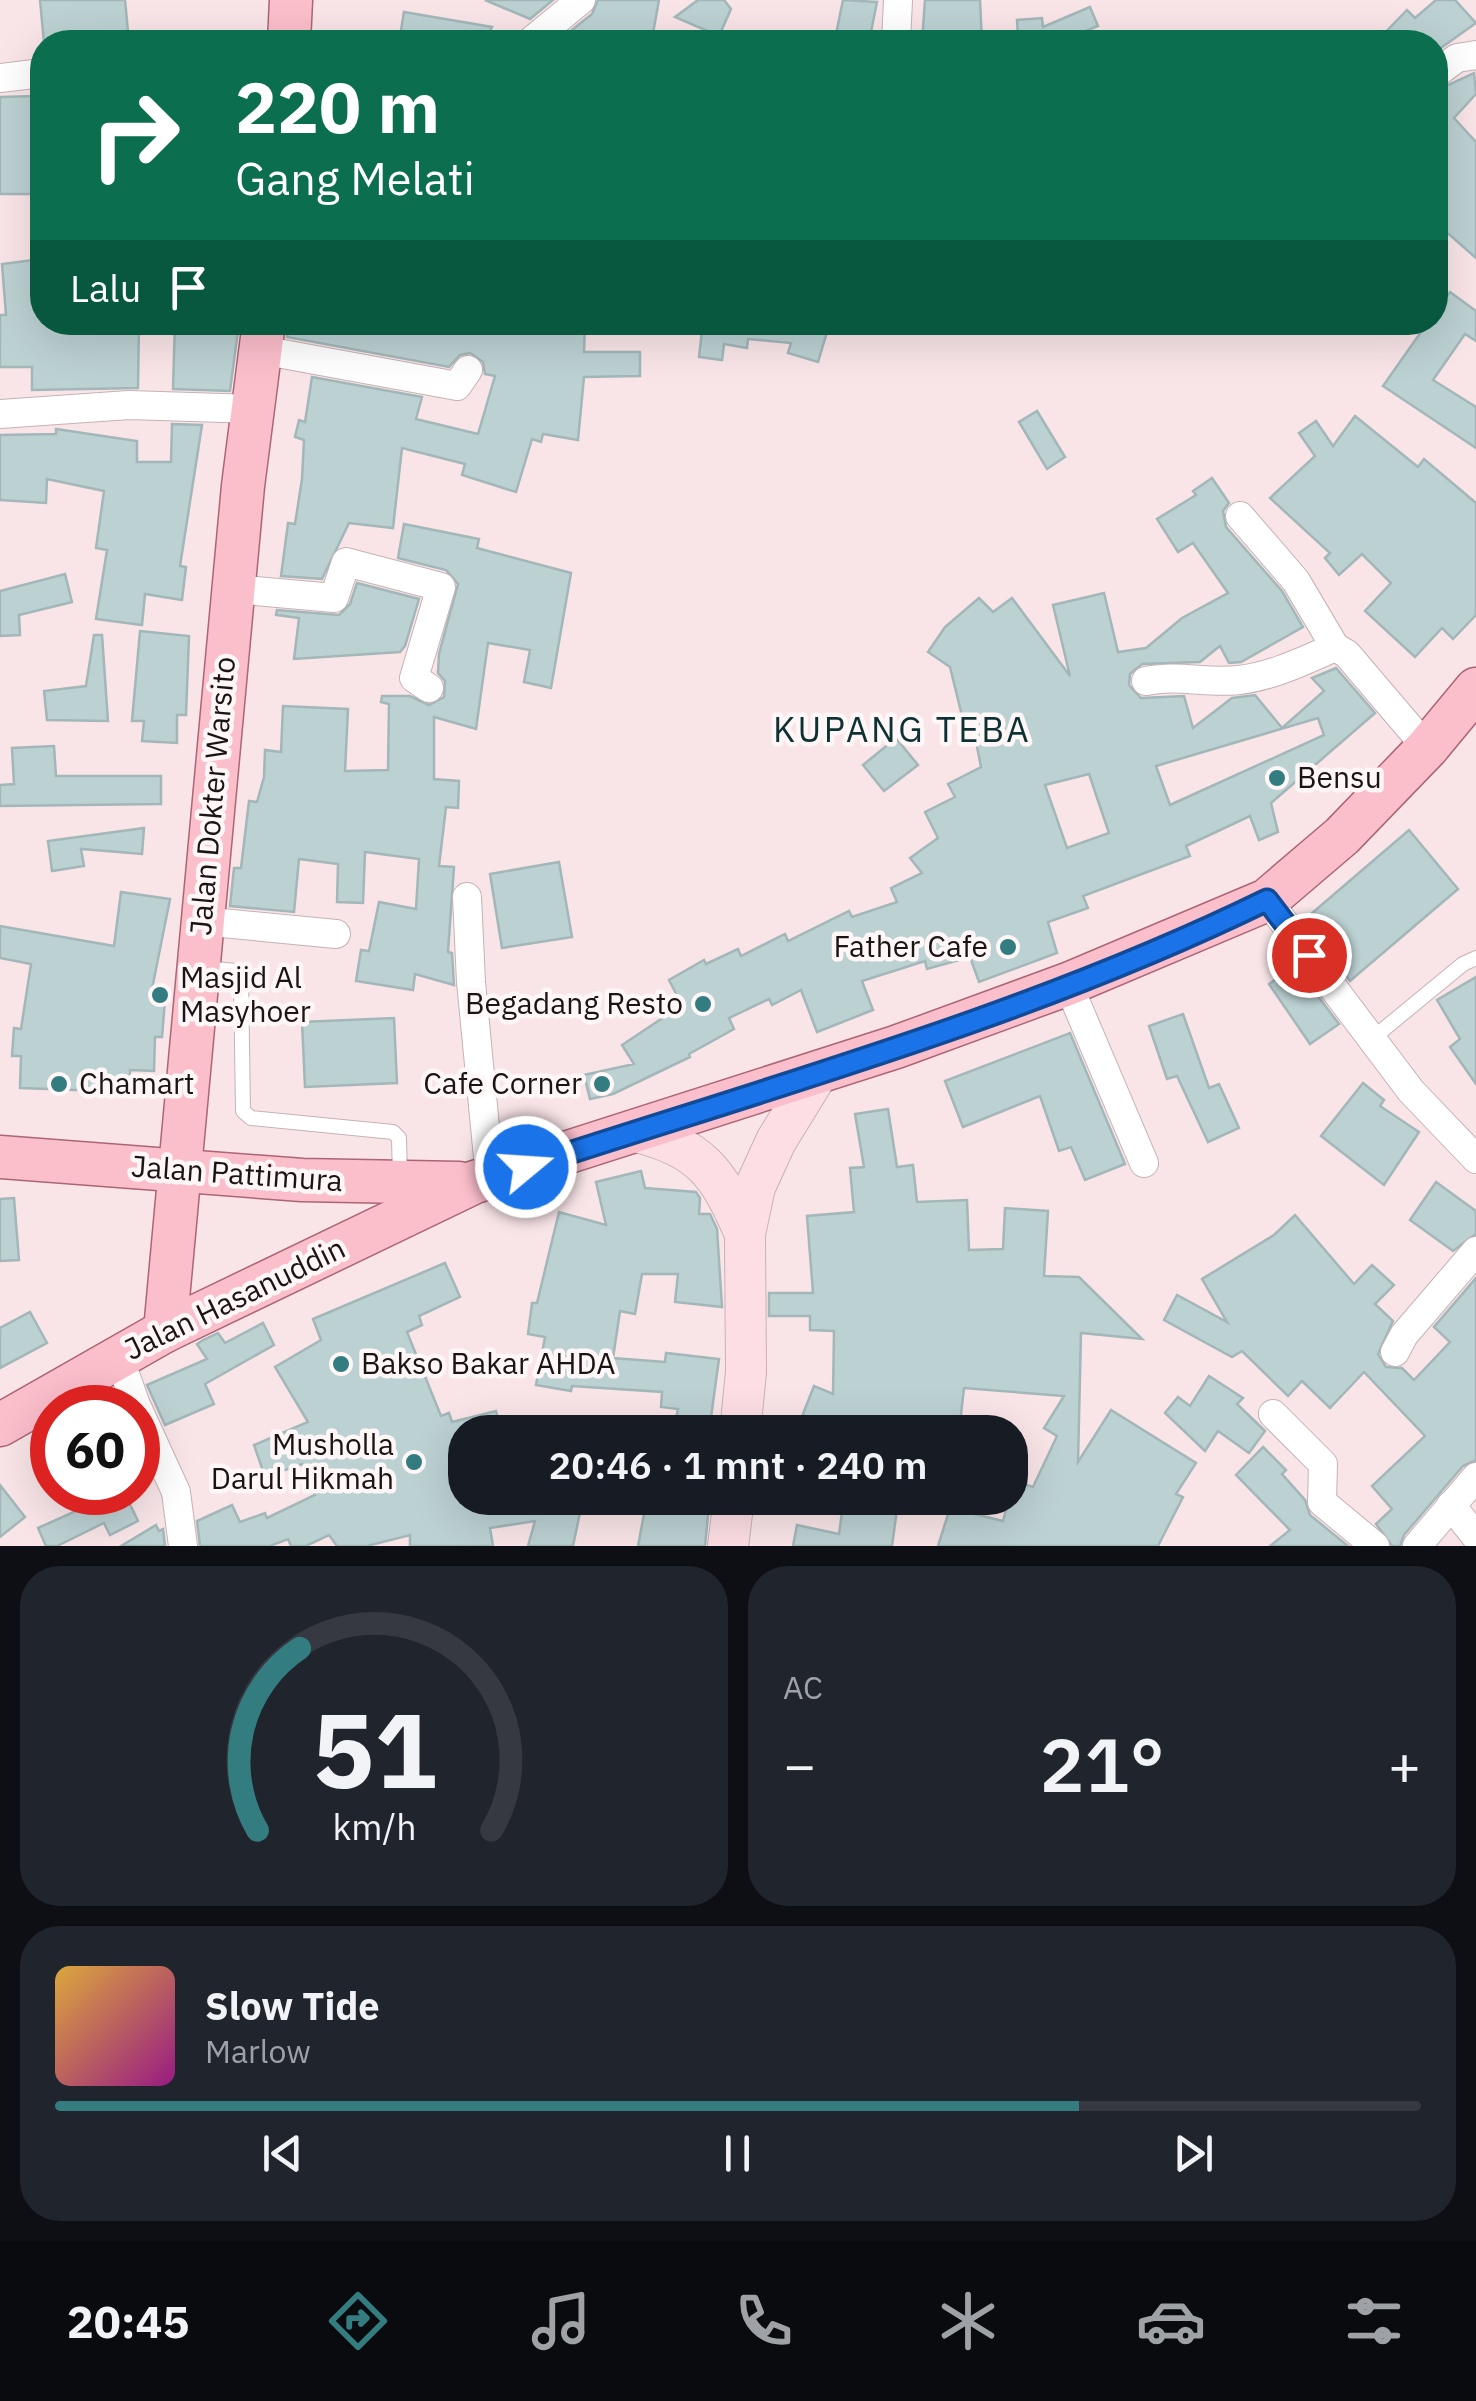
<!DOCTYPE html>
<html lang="id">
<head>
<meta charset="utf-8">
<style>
  body { margin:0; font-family:"IBM Plex Sans",sans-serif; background:#20242c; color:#f1f3f6; height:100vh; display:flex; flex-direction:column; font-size:38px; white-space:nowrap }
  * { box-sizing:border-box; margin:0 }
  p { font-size:32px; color:#9ea1a6 }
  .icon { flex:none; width:55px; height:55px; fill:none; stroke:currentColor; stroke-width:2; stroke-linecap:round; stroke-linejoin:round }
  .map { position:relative; height:1546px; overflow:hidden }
  .drawer { display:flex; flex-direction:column; gap:20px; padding:20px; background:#0d0f14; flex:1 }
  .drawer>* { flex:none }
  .hud { position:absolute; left:30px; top:30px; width:1418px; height:305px; border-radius:40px; box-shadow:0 10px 40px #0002; background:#0b6e4f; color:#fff; overflow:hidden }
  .speed { position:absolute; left:30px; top:1385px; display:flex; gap:20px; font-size:50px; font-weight:700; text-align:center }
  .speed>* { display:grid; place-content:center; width:130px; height:130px; border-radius:50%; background:#171b24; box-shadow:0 10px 40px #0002; line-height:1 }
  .speed .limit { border:15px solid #d22; background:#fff; color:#111 }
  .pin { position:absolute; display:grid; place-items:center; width:85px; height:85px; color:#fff; margin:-42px; border:5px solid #fff; border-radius:50%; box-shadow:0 2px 10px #0007 }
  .me { position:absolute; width:110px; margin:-55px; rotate:72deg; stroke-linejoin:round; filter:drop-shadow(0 0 8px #0008) }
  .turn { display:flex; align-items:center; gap:35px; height:210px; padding:0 40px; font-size:45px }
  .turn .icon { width:130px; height:130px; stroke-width:2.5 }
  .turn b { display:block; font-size:70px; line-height:85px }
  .then { display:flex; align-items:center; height:95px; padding:0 40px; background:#0003; gap:20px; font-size:38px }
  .big { font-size:75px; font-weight:600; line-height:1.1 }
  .drawer .card { flex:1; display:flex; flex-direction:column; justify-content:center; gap:15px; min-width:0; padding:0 35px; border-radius:40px; background:#20242c }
  .drawer .dial { align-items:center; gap:0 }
  .dial svg { height:260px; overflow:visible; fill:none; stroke:#363941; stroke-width:7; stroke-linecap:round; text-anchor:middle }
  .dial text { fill:#f1f3f6; stroke:none }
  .song { display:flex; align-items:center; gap:30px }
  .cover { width:120px; height:120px; border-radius:15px; background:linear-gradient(135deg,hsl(40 70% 55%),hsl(310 70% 35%)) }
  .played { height:10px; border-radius:5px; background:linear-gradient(90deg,#337c80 75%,#363941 75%) }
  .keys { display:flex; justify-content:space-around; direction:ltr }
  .heat { display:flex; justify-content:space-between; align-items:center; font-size:55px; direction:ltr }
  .drawer .tiles { flex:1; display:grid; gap:20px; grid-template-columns:1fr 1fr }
  .card:last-child { grid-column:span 2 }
  .trip { position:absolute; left:448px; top:1415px; width:580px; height:100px; border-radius:40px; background:#171b24; box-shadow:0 10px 40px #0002; font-weight:600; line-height:100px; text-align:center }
  .tab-bar { display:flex; height:160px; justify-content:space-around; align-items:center; background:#090b0e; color:#9ea1a6 }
  .tab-bar .icon { width:70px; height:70px }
  .tab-bar .on { color:#337c80 }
  .tab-bar b { font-size:45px; color:#f1f3f6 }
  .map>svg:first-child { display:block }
  .building { fill:#bcd1d2; stroke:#a3b7b8; stroke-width:2.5; fill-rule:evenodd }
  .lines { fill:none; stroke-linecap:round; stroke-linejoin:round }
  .lane-casing { stroke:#c6b2b5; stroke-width:16 }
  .street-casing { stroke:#c6b2b5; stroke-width:30 }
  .secondary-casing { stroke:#c6b2b5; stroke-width:42 }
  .primary-casing { stroke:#ab6675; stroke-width:45 }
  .lane { stroke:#fff; stroke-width:14 }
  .street { stroke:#fff; stroke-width:28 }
  .secondary { stroke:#fddee5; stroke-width:40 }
  .primary { stroke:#fbbecb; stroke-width:42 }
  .route-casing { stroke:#114b97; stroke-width:25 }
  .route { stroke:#1a73e8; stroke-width:18 }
  .poi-dot { fill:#337c80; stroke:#fef6f7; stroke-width:4 }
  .labels { text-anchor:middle; stroke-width:9; stroke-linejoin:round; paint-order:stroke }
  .poi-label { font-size:30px; fill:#1b1415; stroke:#fef6f7; text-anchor:start }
  .street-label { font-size:30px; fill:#1b1415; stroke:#fef6f7 }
  .quarter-label { font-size:35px; letter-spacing:2.5px; fill:#0e3233; stroke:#fef6f7 }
</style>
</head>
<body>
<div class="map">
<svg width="1476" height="1546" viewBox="0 0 1476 1546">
  <rect width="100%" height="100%" fill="#f9e5e8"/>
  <g class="building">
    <path d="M 40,0 L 125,0 L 129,42 L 44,42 Z"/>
    <path d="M 485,0 L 553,0 L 530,19 Z"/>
    <path d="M 598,0 L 659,0 L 652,39 L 616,32 L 614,42 L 557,42 L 592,14 Z"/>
    <path d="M 698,0 L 724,0 L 731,9 L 719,36 L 675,17 Z"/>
    <path d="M 843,0 L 877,2 L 869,42 L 835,39 Z"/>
    <path d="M 925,0 L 980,0 L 982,42 L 922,42 Z"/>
    <path d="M 1436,0 L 1455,0 L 1476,23 L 1435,52 L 1435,42 L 1376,42 L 1407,10 L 1415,18 Z"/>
    <path d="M 1090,7 L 1098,26 L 1058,42 L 1006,42 L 1018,37 L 1017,20 L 1042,18 L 1043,27 Z"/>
    <path d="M 404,12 L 492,27 L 484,42 L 399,42 Z"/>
    <path d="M 1474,73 L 1476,94 L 1454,118 L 1476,142 L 1476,258 L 1435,222 L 1435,91 Z"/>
    <path d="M 35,96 L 34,194 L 0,194 L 0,97 Z"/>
    <path d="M 42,259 L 42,322 L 139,322 L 138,388 L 32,390 L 32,367 L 0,367 L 0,315 L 6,315 L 2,264 Z"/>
    <path d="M 1450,292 L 1476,311 L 1476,341 L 1465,334 L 1433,380 L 1476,407 L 1476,448 L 1383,386 L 1428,322 L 1435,322 L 1435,313 Z"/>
    <path d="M 175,322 L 239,323 L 230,391 L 173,389 Z"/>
    <path d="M 289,322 L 585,322 L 584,352 L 640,352 L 640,376 L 584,377 L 578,440 L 543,434 L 541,442 L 532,439 L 516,492 L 462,475 L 465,464 L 402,448 L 393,528 L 349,523 L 322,579 L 281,576 L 288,523 L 295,524 L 302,479 L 304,440 L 295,437 L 299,420 L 305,422 L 312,377 L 422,397 L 416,419 L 478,434 L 495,376 L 485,374 L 483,362 L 470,353 L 460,355 L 449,367 L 287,337 Z"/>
    <path d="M 703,322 L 830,322 L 818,362 L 788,353 L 791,343 L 748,339 L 747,348 L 724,344 L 722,360 L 699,357 Z"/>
    <path d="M 1037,411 L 1065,457 L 1047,469 L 1019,422 Z"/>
    <path d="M 1355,416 L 1418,467 L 1424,459 L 1476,503 L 1476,615 L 1453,639 L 1442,628 L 1415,657 L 1365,611 L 1391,583 L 1362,554 L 1339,575 L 1325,558 L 1330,553 L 1270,498 L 1315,456 L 1299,433 L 1316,421 L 1333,446 Z"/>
    <path d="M 172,424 L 202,425 L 180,566 L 186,567 L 182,600 L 145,594 L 142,625 L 96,619 L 107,550 L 96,548 L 104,491 L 47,479 L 46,503 L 0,500 L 0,435 L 56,434 L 56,429 L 137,441 L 137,462 L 171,462 Z"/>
    <path d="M 1212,478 L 1229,503 L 1223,511 L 1226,527 L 1282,591 L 1303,627 L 1241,662 L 1229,663 L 1220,646 L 1200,662 L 1142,664 L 1130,674 L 1129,685 L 1141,698 L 1184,696 L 1193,728 L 1232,698 L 1255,695 L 1282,728 L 1324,691 L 1312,678 L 1336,668 L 1375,713 L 1271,803 L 1278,832 L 1259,840 L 1250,816 L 1186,846 L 1190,856 L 1083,896 L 1088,908 L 1048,922 L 1057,953 L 979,982 L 970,957 L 927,969 L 925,961 L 862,981 L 873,1010 L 817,1032 L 801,990 L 772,1005 L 769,999 L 729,1018 L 734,1029 L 689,1054 L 690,1057 L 613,1094 L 590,1099 L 584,1075 L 634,1064 L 622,1045 L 682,1005 L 669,980 L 704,960 L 706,964 L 738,949 L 741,956 L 785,934 L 788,941 L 849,911 L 852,917 L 897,902 L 891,888 L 922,873 L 910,858 L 938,838 L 925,812 L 955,797 L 948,784 L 981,767 L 973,726 L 965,728 L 950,667 L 928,652 L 945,627 L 979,598 L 993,612 L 1012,598 L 1070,676 L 1053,605 L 1104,593 L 1118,652 L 1146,648 L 1182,618 L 1228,593 L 1193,543 L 1178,552 L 1157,519 L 1196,495 L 1193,491 ZM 1318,718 L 1324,735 L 1170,805 L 1156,766 ZM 1089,774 L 1109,833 L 1067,848 L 1045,785 Z"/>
    <path d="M 404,524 L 479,539 L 477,548 L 571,573 L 551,688 L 524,682 L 530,650 L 488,643 L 476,729 L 434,717 L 434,779 L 459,781 L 458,808 L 446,807 L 439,866 L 454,867 L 448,952 L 452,953 L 454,985 L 415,974 L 413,990 L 356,981 L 361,950 L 369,951 L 379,902 L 416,909 L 419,859 L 365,852 L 363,903 L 337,902 L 338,864 L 299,859 L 294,912 L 230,906 L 234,868 L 241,868 L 249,801 L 257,802 L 264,777 L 265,750 L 281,752 L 283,706 L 348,709 L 345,771 L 388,770 L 389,704 L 381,702 L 382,696 L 410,696 L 429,705 L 444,697 L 445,681 L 438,673 L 439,654 L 458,584 L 446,570 L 398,558 Z"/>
    <path d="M 65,574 L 72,602 L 19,615 L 20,635 L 0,636 L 0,591 Z"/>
    <path d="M 357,583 L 419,599 L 405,646 L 400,652 L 294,659 L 299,618 L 276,615 L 277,610 L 339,615 L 350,604 Z"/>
    <path d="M 140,631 L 189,636 L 186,715 L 177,715 L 177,743 L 142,741 L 144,721 L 132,721 Z"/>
    <path d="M 94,635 L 102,635 L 108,721 L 47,720 L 44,691 L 86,686 Z"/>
    <path d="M 896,738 L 918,765 L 884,791 L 863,765 Z"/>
    <path d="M 54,746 L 56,776 L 161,776 L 161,804 L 0,806 L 0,785 L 14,784 L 12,748 Z"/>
    <path d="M 144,828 L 142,854 L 81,849 L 84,866 L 52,871 L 48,841 Z"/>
    <path d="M 1409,830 L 1458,889 L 1350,981 L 1304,920 Z"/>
    <path d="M 559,862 L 572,937 L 502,948 L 490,874 Z"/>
    <path d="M 121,892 L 170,899 L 150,999 L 165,1000 L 162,1037 L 155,1037 L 154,1071 L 130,1070 L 130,1092 L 20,1088 L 21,1056 L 12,1056 L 14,1028 L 21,1029 L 31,964 L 0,958 L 0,926 L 114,946 Z"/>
    <path d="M 1295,966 L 1339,1024 L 1310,1044 L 1269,984 Z"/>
    <path d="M 1476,977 L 1476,1084 L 1450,1047 L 1460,1039 L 1437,1000 Z"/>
    <path d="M 1183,1014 L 1209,1088 L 1219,1084 L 1239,1128 L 1208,1142 L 1177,1076 L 1167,1079 L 1149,1026 Z"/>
    <path d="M 394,1018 L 397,1083 L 305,1087 L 302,1022 Z"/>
    <path d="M 1070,1033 L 1125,1164 L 1085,1180 L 1071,1147 L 1059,1151 L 1040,1096 L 963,1127 L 945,1081 Z"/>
    <path d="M 1363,1083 L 1384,1100 L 1380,1106 L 1419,1132 L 1384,1185 L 1321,1136 Z"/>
    <path d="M 888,1109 L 897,1167 L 913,1165 L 917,1202 L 967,1200 L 969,1250 L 1003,1249 L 1005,1208 L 1048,1211 L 1044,1276 L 1079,1277 L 1142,1339 L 1081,1333 L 1078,1462 L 1111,1410 L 1196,1463 L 1176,1494 L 1183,1497 L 1158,1546 L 938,1546 L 950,1508 L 1003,1521 L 1014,1481 L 1033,1487 L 1057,1436 L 1044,1428 L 1064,1396 L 964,1388 L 959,1432 L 873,1429 L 873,1432 L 833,1432 L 801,1419 L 814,1386 L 833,1394 L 834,1331 L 810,1330 L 810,1316 L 769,1316 L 769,1293 L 813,1293 L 807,1216 L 854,1212 L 850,1168 L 864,1167 L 855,1114 Z"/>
    <path d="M 641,1171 L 645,1188 L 696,1192 L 700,1198 L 699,1214 L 710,1214 L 717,1229 L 722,1307 L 675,1302 L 678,1274 L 642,1274 L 635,1314 L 620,1311 L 613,1358 L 665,1362 L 666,1353 L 719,1359 L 709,1432 L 673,1432 L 678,1409 L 661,1407 L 662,1392 L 572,1386 L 571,1391 L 536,1385 L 545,1337 L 528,1334 L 532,1303 L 537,1303 L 559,1212 L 606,1225 L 596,1182 Z"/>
    <path d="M 1436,1182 L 1476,1211 L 1476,1234 L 1453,1251 L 1410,1220 Z"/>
    <path d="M 14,1198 L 19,1260 L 0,1261 L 0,1199 Z"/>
    <path d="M 1295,1215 L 1354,1284 L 1372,1265 L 1394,1285 L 1375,1304 L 1393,1321 L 1378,1354 L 1386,1367 L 1402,1368 L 1414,1380 L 1450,1342 L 1434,1327 L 1476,1278 L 1476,1460 L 1463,1466 L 1404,1535 L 1400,1546 L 1392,1546 L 1376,1524 L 1392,1509 L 1372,1486 L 1425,1436 L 1364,1372 L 1330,1408 L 1302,1381 L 1288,1396 L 1242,1351 L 1232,1357 L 1164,1320 L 1177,1295 L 1227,1322 L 1202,1279 L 1274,1235 Z"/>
    <path d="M 445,1263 L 460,1297 L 419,1316 L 422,1325 L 407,1332 L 441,1416 L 449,1413 L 452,1422 L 496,1411 L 501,1432 L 465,1432 L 465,1498 L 583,1498 L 573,1546 L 528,1546 L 535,1521 L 490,1528 L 493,1546 L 410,1546 L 410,1535 L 367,1546 L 337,1546 L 329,1535 L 306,1546 L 291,1546 L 288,1539 L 270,1546 L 200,1546 L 197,1521 L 232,1505 L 240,1522 L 265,1513 L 267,1518 L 315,1495 L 302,1464 L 265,1477 L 254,1445 L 308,1422 L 275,1367 L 321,1340 L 313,1319 Z"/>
    <path d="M 30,1312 L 47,1343 L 0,1368 L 0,1328 Z"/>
    <path d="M 263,1323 L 274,1345 L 205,1384 L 214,1404 L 165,1425 L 147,1385 L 207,1359 L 197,1344 L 203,1340 L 218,1333 L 225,1343 Z"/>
    <path d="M 1209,1376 L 1243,1398 L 1237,1404 L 1265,1431 L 1249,1453 L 1218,1431 L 1205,1451 L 1165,1413 L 1178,1397 L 1190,1406 Z"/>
    <path d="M 1263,1447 L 1286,1470 L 1282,1474 L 1305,1500 L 1310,1515 L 1348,1546 L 1270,1546 L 1290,1530 L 1236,1475 Z"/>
    <path d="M 0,1485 L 25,1517 L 0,1537 Z"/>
    <path d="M 118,1492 L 124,1492 L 138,1521 L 110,1535 L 104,1523 L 57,1546 L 46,1546 L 38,1528 Z"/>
    <path d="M 647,1498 L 709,1505 L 705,1546 L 638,1546 Z"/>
    <path d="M 844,1498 L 898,1502 L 892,1546 L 793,1546 L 797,1525 L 839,1534 Z"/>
    <path d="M 156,1525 L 159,1531 L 163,1529 L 165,1546 L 121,1546 Z"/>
  </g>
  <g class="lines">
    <defs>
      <g id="lane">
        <path d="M 202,968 L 237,971 L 241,977 L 243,1111 L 251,1118 L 393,1132 L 399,1138 L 400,1177"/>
        <path d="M 1373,1038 L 1463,964 L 1476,958"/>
      </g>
      <g id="street">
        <path d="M 530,42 L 581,0"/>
        <path d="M 896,42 L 898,0"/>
        <path d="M 1435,74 L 1457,58 L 1476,55"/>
        <path d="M 0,78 L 42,73"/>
        <path d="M 261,350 L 457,386 L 468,370"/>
        <path d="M 0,414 L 129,405 L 254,409"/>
        <path d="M 1240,516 L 1296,581 L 1335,647"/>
        <path d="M 233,589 L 334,598 L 346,562 L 441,587 L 414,678 L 429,688"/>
        <path d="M 1146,681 C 1180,674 1207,684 1239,680 C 1273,676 1303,661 1335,647 L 1347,654 L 1427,748"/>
        <path d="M 467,897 L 471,982 L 490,1178"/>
        <path d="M 1267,900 L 1411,1091 L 1476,1159"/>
        <path d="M 201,921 L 336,934"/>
        <path d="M 1068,984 L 1144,1163"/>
        <path d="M 1395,1352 L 1404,1335 L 1476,1251"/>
        <path d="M 119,1357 L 137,1408"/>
        <path d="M 138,1409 L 176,1492 L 183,1546"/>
        <path d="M 1273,1414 L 1323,1464 L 1322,1502 L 1375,1546"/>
        <path d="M 1451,1505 L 1476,1537"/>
        <path d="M 1417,1546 L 1476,1477"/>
      </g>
      <g id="secondary">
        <path d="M 633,1131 C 701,1148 718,1171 745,1234"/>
        <path d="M 740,1432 L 746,1372 L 745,1234 L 755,1187 L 776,1141 L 819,1071"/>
        <path d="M 728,1546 L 734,1498"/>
      </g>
      <g id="primary">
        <path d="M 289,42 L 291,0"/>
        <path d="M 0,1157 L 302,1180 L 459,1183"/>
        <path d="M 165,1331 L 243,486 L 264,322"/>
        <path d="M 0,1425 L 165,1331 L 475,1182 L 896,1047 L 1068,984 L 1267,900 L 1342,836 L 1427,748 L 1476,689"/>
      </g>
    </defs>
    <use href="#lane" class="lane-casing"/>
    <use href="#street" class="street-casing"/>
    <use href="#secondary" class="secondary-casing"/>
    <use href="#primary" class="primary-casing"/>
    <use href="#lane" class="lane"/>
    <use href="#street" class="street"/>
    <use href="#secondary" class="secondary"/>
    <use href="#primary" class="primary"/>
  </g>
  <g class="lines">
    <defs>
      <path id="route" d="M 526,1167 C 774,1086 1032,1015 1267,900 L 1309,955"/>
    </defs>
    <use href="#route" class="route-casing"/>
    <use href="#route" class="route"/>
  </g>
  <g class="poi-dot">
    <circle cx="1277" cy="778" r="10"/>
    <circle cx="1008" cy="947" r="10"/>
    <circle cx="160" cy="995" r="10"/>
    <circle cx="703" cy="1004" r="10"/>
    <circle cx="59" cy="1084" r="10"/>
    <circle cx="602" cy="1084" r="10"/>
    <circle cx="341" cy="1364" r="10"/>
    <circle cx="414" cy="1462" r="10"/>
  </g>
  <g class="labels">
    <g class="poi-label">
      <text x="1297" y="788">Bensu</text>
      <text x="988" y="957" text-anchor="end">Father Cafe</text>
      <text x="180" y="988">Masjid Al<tspan x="180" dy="34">Masyhoer</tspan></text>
      <text x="683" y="1014" text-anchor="end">Begadang Resto</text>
      <text x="79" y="1094">Chamart</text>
      <text x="582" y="1094" text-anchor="end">Cafe Corner</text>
      <text x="361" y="1374">Bakso Bakar AHDA</text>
      <text x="394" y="1455" text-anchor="end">Musholla<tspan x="394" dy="34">Darul Hikmah</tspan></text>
    </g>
    <g class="street-label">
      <text transform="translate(213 796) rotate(-85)" y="10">Jalan Dokter Warsito</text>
      <text transform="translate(237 1174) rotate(4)" y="10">Jalan Pattimura</text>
      <text transform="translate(235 1299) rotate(-26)" y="10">Jalan Hasanuddin</text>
    </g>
    <g class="quarter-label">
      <text x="902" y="742">KUPANG TEBA</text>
    </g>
  </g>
</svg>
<div class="speed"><div class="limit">60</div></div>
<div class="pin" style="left:1309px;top:955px;background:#d93025"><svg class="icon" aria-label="arrive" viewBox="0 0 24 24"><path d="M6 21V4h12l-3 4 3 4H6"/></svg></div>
<svg class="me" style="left:526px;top:1167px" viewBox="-20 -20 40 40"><circle r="17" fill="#1a73e8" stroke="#fff" stroke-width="3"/><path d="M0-11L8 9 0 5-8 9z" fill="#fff"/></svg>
<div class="trip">20:46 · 1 mnt · 240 m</div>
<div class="hud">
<div class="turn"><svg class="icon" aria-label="right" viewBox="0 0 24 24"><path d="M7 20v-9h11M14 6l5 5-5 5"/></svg><div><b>220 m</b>Gang Melati</div></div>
<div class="then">Lalu<svg class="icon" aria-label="arrive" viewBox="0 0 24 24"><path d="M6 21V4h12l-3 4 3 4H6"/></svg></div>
</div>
</div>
<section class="drawer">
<div class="tiles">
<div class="card dial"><svg viewBox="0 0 100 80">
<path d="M14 69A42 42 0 1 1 86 69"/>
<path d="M14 69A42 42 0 0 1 27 13" stroke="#337c80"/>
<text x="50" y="56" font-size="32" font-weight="700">51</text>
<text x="50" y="72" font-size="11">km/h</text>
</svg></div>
<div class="card"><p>AC</p>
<div class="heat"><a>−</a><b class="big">21°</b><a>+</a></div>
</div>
<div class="card">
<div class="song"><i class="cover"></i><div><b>Slow Tide</b><p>Marlow</p></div></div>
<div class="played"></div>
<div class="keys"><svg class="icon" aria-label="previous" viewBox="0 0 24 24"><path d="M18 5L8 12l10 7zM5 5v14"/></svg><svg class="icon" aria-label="pause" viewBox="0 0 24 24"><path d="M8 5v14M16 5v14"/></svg><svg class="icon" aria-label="next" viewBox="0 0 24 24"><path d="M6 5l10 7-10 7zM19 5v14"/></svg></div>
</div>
</div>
</section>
<nav class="tab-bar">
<b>20:45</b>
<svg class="icon on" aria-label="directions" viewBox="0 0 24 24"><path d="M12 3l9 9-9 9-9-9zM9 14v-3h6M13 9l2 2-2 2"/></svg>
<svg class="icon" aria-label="music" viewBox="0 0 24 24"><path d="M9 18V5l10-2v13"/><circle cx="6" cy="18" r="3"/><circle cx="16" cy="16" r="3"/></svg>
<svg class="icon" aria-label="phone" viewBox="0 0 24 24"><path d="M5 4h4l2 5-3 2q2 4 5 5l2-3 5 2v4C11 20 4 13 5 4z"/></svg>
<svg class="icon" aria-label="climate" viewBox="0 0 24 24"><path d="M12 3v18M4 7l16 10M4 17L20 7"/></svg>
<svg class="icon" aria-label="car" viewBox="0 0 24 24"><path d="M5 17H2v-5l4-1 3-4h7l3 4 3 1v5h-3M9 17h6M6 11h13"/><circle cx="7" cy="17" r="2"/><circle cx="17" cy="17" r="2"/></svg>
<svg class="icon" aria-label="filters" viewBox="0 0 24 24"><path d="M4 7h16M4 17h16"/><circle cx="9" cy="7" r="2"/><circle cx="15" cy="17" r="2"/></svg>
</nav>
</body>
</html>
